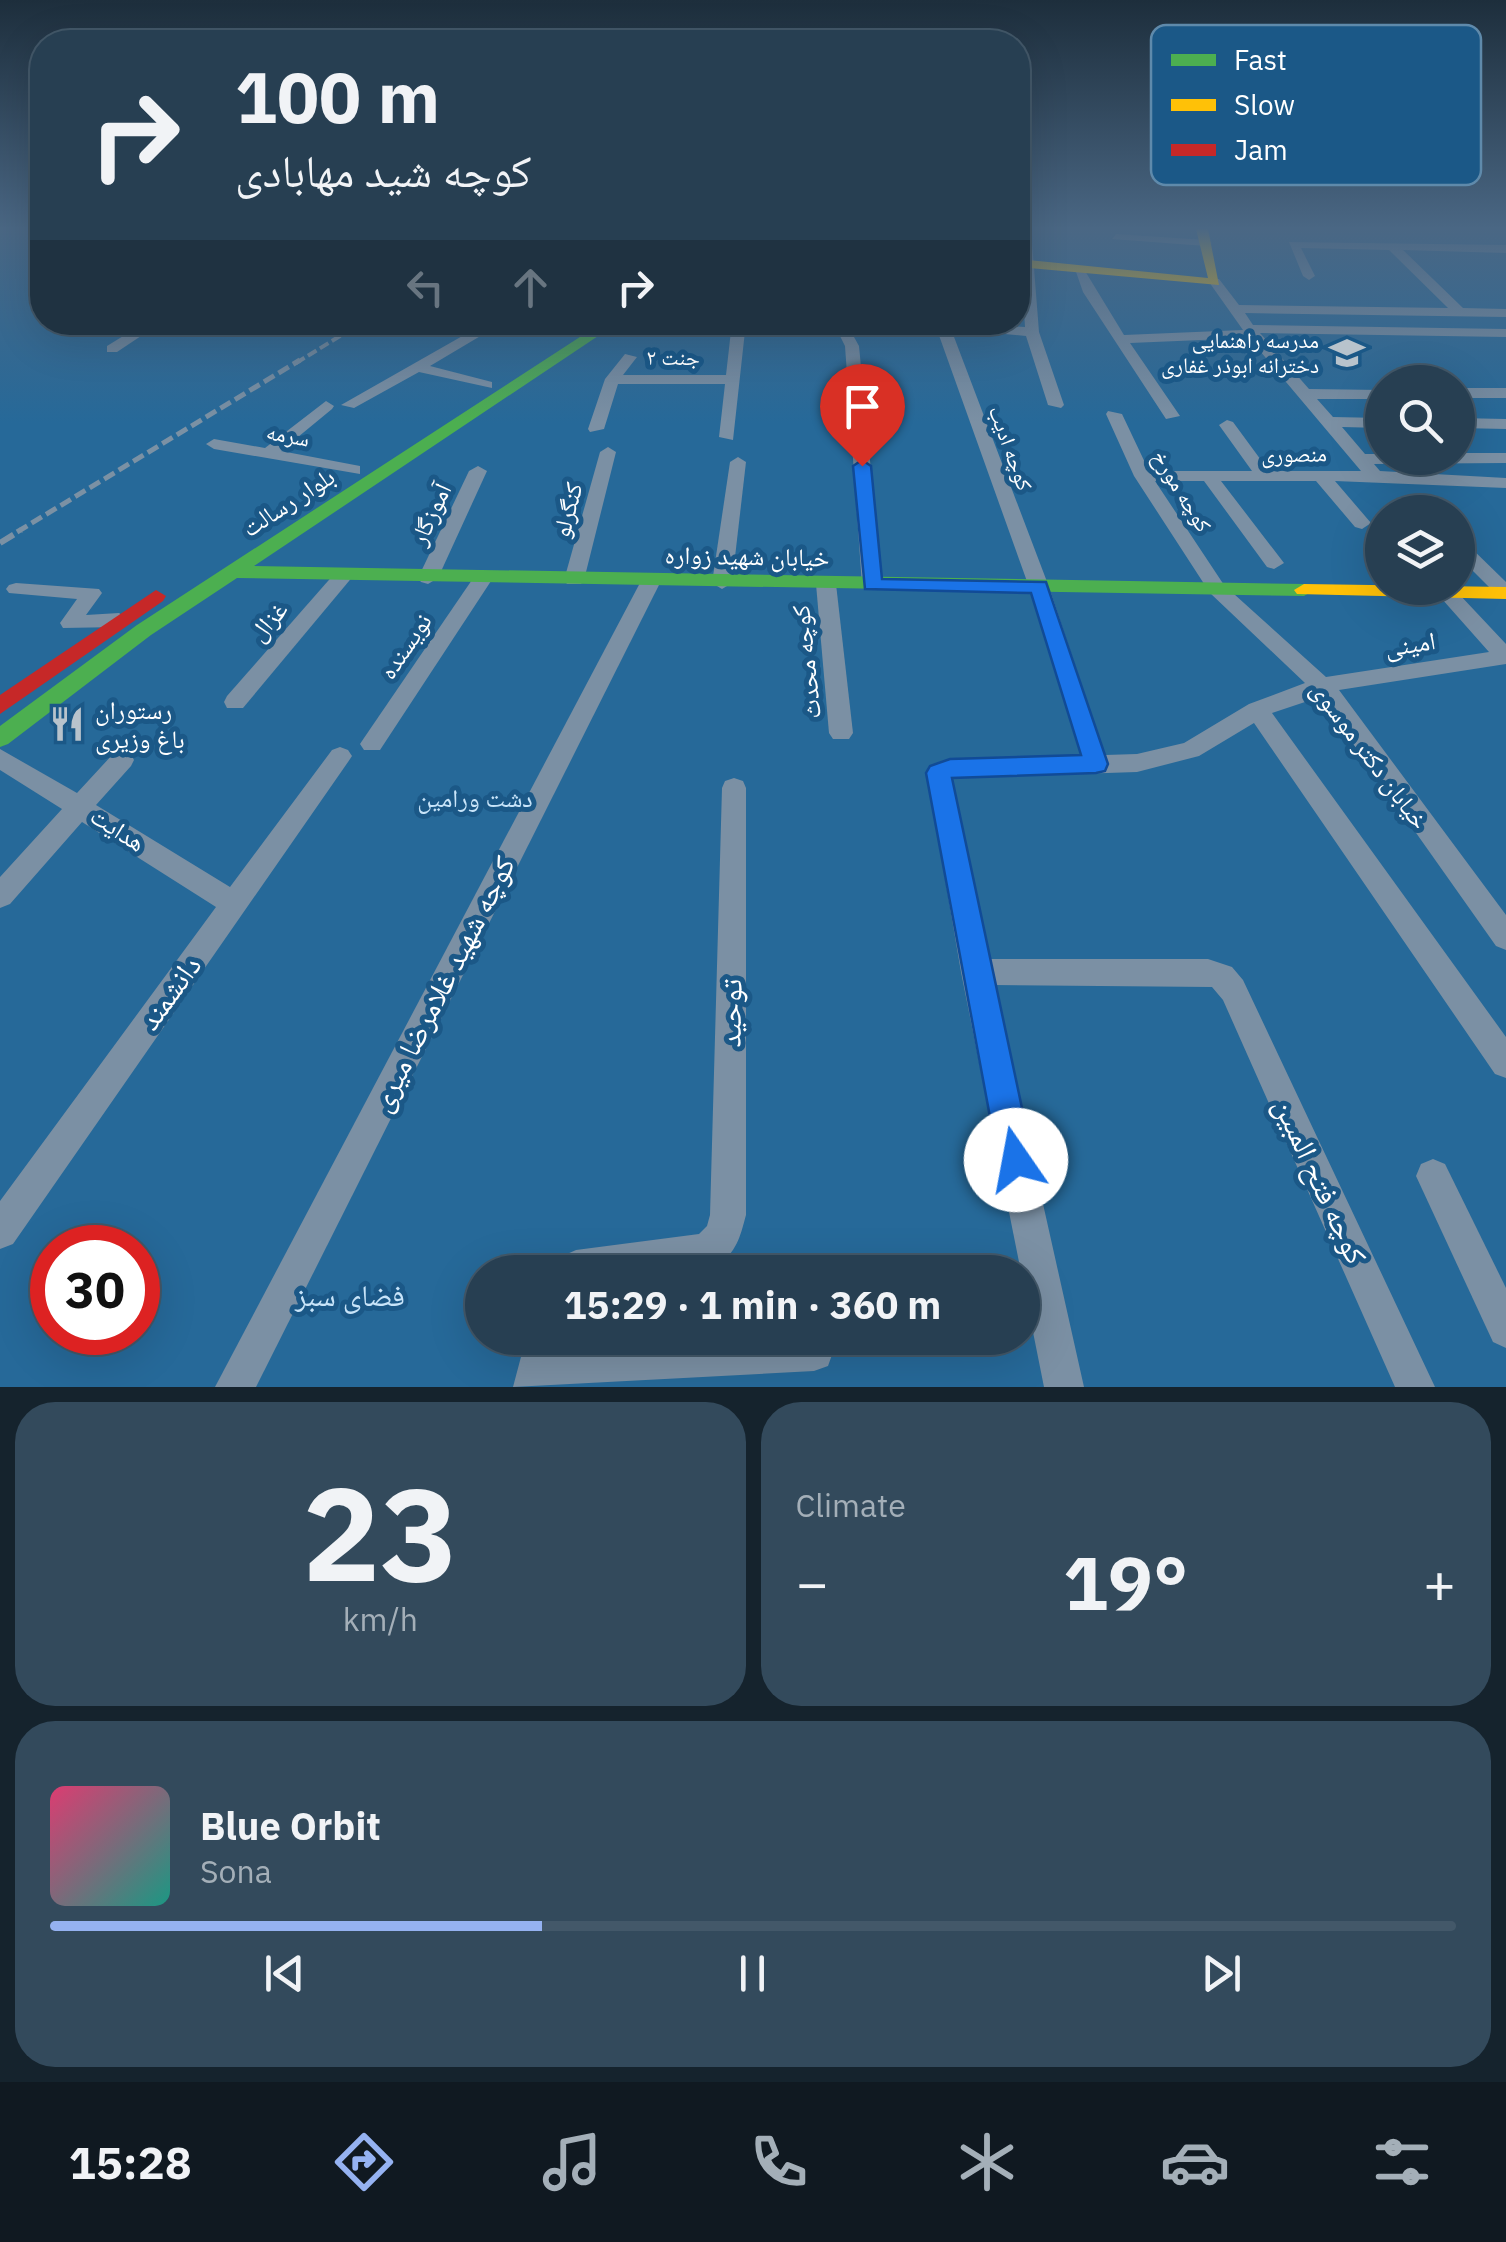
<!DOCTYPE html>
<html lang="en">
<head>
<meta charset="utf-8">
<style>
  body { margin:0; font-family:"IBM Plex Sans","Noto Naskh Arabic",sans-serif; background:#334a5c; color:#f1f3f6; height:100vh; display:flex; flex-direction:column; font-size:38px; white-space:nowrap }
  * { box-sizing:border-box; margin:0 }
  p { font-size:32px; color:#a4afb8 }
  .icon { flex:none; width:55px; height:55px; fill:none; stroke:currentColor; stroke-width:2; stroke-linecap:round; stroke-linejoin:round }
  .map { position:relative; height:1387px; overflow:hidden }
  .sheet { display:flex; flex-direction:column; gap:15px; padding:15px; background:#15232d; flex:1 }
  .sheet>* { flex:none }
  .hud { position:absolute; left:30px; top:30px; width:1000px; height:305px; border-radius:40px; box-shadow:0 10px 40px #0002,0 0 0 2px #435869; background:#273f52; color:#f1f3f6; overflow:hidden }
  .controls { position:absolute; left:1365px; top:365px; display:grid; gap:20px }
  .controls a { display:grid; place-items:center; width:110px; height:110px; border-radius:50%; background:#273f52; box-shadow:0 10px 40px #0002,0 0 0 2px #435869; font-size:50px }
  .speed { position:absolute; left:30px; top:1225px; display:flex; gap:20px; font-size:50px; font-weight:700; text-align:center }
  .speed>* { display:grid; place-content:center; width:130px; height:130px; border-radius:50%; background:#273f52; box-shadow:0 10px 40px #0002,0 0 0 2px #435869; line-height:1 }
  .speed .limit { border:15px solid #d22; background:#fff; color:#111 }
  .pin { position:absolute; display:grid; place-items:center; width:85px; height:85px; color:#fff; margin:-102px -42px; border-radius:50% 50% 50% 0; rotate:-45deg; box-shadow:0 0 10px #0007 }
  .pin .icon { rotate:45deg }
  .me { position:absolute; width:110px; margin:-55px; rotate:348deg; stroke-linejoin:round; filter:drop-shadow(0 0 8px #0008) }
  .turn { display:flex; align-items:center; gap:35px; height:210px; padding:0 40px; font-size:45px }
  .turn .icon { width:130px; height:130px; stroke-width:2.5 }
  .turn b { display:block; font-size:70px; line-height:85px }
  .lanes { display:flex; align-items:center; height:95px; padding:0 40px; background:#0003; justify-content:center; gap:50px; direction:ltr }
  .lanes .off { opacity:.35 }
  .big { font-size:75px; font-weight:800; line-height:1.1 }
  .sheet .tile { flex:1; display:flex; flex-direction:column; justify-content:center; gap:15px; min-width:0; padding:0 35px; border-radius:40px; background:#334a5c }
  .sheet .dial { align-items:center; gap:0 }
  .dial b { font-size:130px; line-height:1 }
  .song { display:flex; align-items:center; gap:30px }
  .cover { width:120px; height:120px; border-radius:15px; background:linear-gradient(135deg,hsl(340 70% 55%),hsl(170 70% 35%)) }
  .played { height:10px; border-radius:5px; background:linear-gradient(90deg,#95b2f1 35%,#435869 35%) }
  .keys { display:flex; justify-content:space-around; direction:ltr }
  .heat { display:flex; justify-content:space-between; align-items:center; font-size:55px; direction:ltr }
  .sheet .tiles { flex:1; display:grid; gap:15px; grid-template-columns:1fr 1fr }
  .tile:last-child { grid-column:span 2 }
  .trip { position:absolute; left:465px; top:1255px; width:575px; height:100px; border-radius:50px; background:#273f52; box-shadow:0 10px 40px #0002,0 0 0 2px #435869; font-weight:800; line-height:100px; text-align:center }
  .menu { display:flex; height:160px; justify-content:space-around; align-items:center; background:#101921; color:#a4afb8 }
  .menu .icon { width:70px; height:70px }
  .menu .active { color:#95b2f1 }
  .menu b { font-size:45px; color:#f1f3f6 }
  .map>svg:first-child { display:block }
  .green { fill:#266999; fill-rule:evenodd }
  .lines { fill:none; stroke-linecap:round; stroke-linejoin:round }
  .street { fill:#7b90a4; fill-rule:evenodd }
  .fast { fill:#4caf50; fill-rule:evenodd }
  .slow { fill:#ffc107; fill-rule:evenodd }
  .jam { fill:#c62828; fill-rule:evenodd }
  .rail-far2 { stroke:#7b91a4; stroke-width:4; stroke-dasharray:10 4; stroke-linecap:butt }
  .rail-far1 { stroke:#7b91a4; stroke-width:5; stroke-dasharray:12 5; stroke-linecap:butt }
  .rail { stroke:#7b91a4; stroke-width:6; stroke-dasharray:16 8; stroke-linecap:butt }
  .route { fill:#1a73e8; stroke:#114b97; stroke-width:2.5 }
  .labels { text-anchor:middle; stroke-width:10; stroke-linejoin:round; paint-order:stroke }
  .far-poi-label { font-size:22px; fill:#fff; stroke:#1b5887; text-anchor:end }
  .far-street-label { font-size:22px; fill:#fff; stroke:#1b5887 }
  .street-label { font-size:25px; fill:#fff; stroke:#1b5887 }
  .poi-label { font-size:25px; fill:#fff; stroke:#1b5887; text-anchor:start }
  .park-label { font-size:25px; fill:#c8e4f9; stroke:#1b5887 }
  .near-street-label { font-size:30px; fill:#fff; stroke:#1b5887 }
  .near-park-label { font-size:30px; fill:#c8e4f9; stroke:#1b5887 }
  .key { fill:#1b5887; stroke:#5f8aab; stroke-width:2.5 }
  .key-label { font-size:28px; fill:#fff }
</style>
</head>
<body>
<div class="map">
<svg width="1506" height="1387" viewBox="0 0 1506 1387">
  <rect width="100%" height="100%" fill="#34546e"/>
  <path class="green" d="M 0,229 L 42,229 L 42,322 L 1018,322 L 1018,229 L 1506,229 L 1506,1387 L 0,1387 ZM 1382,382 L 1458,382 L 1458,458 L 1382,458 ZM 1382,512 L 1458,512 L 1458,588 L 1382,588 ZM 52,1248 L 138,1248 L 138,1332 L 52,1332 ZM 482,1272 L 1022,1272 L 1022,1338 L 482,1338 Z"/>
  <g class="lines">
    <g class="street">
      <path d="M 1019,229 L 1031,229 L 1039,332 L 1064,405 L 1061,408 L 1048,405 L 1026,336 L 951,329 L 1049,587 L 1105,755 L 1137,754 L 1184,743 L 1249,704 L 1305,683 L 1210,593 L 1134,476 L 1106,414 L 1108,411 L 1122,414 L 1149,471 L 1252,471 L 1219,425 L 1227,420 L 1233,422 L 1269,471 L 1361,471 L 1249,338 L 1130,343 L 1180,416 L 1166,419 L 1083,292 L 1074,266 L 1082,266 L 1124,335 L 1243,330 L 1209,282 L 1211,279 L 1219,279 L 1239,305 L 1448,308 L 1389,250 L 1301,248 L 1315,276 L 1309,280 L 1303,276 L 1289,242 L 1506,245 L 1506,253 L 1403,250 L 1463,308 L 1506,309 L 1506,317 L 1245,313 L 1253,325 L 1506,329 L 1506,337 L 1260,333 L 1309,389 L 1382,390 L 1382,399 L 1317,399 L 1333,417 L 1382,418 L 1382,428 L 1342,427 L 1365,454 L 1382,454 L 1382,458 L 1458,458 L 1458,453 L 1506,453 L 1506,463 L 1374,464 L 1380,471 L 1506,478 L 1506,488 L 1335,481 L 1371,523 L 1362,529 L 1355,527 L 1316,481 L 1221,481 L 1284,563 L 1274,569 L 1267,567 L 1204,481 L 1155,481 L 1224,585 L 1326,677 L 1489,652 L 1442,599 L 1452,593 L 1459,594 L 1506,644 L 1506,664 L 1339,690 L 1506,915 L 1506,950 L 1496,946 L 1320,697 L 1272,713 L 1506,1037 L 1506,1078 L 1495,1074 L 1254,723 L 1199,756 L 1137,772 L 952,778 L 988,959 L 1208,959 L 1232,967 L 1243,980 L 1435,1387 L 1395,1387 L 1223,1000 L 1212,987 L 994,985 L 1084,1387 L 1044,1387 L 961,972 L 927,773 L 930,766 L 950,760 L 1081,756 L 1029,587 L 936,327 L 916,322 L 1025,327 Z"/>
      <path d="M 1116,234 L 1206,240 L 1212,243 L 1206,246 L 1112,239 Z"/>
      <path d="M 146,322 L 162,322 L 117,352 L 107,352 L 107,346 Z"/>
      <path d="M 487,322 L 504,322 L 430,366 L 492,382 L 492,388 L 419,372 L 354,408 L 341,405 Z"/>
      <path d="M 732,322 L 746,322 L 733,440 L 719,437 L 725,384 L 618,384 L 604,429 L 590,432 L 588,429 L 605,379 L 625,354 L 637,357 L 623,375 L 726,375 Z"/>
      <path d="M 767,322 L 809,322 L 849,328 L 859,346 L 882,585 L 879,589 L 865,589 L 862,585 L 845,346 L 839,334 Z"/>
      <rect x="1458" y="388" width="48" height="10"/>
      <path d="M 326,401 L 334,406 L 332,409 L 281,451 L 360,466 L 360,474 L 214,449 L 206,444 L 214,439 L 265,448 Z"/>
      <path d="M 1458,418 L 1506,419 L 1506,429 L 1458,428 Z"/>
      <path d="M 608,447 L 616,452 L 584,580 L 581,584 L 567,584 L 564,580 L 600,452 Z"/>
      <path d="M 738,457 L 746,462 L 732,583 L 722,589 L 712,583 L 730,462 Z"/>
      <path d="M 478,466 L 487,471 L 438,578 L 428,584 L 421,582 L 418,578 L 469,471 Z"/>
      <path d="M 1458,540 L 1465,542 L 1506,582 L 1506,599 L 1499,597 L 1458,556 Z"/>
      <path d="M 342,571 L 352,577 L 349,581 L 243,708 L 227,708 L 224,702 L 227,696 L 335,573 Z"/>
      <path d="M 483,572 L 493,578 L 380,750 L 364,750 L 360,744 L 364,738 L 476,574 Z"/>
      <path d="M 651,575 L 661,581 L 256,1387 L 215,1387 L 641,581 Z"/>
      <path d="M 826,578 L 836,584 L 853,733 L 849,739 L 833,739 L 829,733 L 816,584 Z"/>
      <path d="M 16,583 L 99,589 L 102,593 L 86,615 L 119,613 L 129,620 L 119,627 L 63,628 L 60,623 L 77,599 L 9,593 L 6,589 L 9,585 Z"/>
      <path d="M 340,747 L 348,750 L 352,756 L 348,762 L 13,1244 L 0,1249 L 0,1201 L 216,907 L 82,822 L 10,904 L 0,908 L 0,877 L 62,809 L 0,770 L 0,749 L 77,793 L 113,754 L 131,754 L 134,760 L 131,766 L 96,805 L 230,887 L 332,750 Z"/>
      <path d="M 734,778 L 743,781 L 746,788 L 746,1215 C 741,1233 738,1250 721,1262 C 696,1281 587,1272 551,1272 L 556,1259 L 576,1250 L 699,1234 L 707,1226 L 710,1215 L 722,788 L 725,781 Z"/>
      <path d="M 1433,1159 L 1445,1164 L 1506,1288 L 1506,1348 L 1493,1342 L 1416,1176 L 1421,1164 Z"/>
      <path d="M 526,1338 L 564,1338 L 563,1344 L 825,1338 L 833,1352 L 828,1366 L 814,1371 L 513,1387 Z"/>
    </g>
    <path class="fast" d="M 603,322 L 619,322 L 254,566 L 1304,584 L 1314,590 L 1304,596 L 237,578 L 151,635 L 8,744 L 0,747 L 0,726 L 137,625 Z"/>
    <g class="slow">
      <path d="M 1196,229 L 1208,229 L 1219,285 L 1018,267 L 1018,259 L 1208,278 Z"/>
      <path d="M 1304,584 L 1506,587 L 1506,599 L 1297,594 L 1294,590 Z"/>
    </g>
    <path class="jam" d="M 156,590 L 166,596 L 163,601 L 0,714 L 0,695 Z"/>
    <path class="rail-far2" d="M 296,363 L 363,322"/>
    <path class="rail-far1" d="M 17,532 L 300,360"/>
    <path class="rail" d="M 0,543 L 21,530"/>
  </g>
  <linearGradient id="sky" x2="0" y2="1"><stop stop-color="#1d2e3c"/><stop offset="0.54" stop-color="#4a6784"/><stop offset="1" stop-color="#4a6784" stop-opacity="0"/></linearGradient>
  <rect width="1506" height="423" fill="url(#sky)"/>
  <path class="route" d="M 862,460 L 871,466 L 882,579 L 1046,582 L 1108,764 L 1105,771 L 1096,773 L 952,778 L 1033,1160 L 1028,1172 L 1016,1177 L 1003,1172 L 998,1160 L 926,773 L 930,766 L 950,759 L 1081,755 L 1031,593 L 865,589 L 853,466 Z"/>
  <defs>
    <symbol id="school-bare" viewBox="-9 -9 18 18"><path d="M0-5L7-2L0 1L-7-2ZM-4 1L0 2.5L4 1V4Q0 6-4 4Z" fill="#b8c3cc" stroke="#1b5887" stroke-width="2.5" paint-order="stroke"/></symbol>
    <symbol id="restaurant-bare" viewBox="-9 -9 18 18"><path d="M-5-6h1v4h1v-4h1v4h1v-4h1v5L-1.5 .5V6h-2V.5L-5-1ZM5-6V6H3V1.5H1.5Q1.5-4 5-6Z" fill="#b8c3cc" stroke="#1b5887" stroke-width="2.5" paint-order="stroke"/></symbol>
  </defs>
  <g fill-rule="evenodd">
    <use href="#school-bare" x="1322" y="328" width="50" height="50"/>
    <use href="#restaurant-bare" x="42" y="699" width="50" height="50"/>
  </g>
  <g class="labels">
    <g class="far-poi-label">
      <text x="1319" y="348">مدرسه راهنمایی<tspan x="1319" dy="25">دخترانه ابوذر غفاری</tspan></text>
    </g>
    <g class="far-street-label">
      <text x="673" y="365">جنت ۲</text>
      <text transform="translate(288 435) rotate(10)" y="8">سرمه</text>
      <text transform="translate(1011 448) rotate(70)" y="8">کوچه ادیب</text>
      <text transform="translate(1294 454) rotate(-1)" y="8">منصوری</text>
      <text transform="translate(1182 491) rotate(58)" y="8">کوچه مورخ</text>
    </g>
    <g class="street-label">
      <text transform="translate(288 502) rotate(-33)" y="9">بلوار رسالت</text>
      <text transform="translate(567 510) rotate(-75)" y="9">کنگرلو</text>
      <text transform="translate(430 514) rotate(-65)" y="9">آموزگار</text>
      <text transform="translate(747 556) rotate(1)" y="9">خیابان شهید زواره</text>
      <text transform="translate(268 621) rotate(-49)" y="9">غزال</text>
      <text transform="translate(1410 644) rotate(-9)" y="9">امینی</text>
      <text transform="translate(405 646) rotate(-56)" y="9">نویسنده</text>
      <text transform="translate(806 662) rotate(-96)" y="9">کوچه محدث</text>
      <text transform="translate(1370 755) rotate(53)" y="9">خیابان دکتر موسوی</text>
      <text transform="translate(118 829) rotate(33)" y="9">هدایت</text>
    </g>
    <g class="poi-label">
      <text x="95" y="719">رستوران<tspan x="95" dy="29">باغ وزیری</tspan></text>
    </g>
    <g class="park-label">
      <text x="475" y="807">دشت ورامین</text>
    </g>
    <g class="near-street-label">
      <text transform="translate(443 984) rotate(-63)" y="10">کوچه شهید غلامرضا میری</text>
      <text transform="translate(170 993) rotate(-54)" y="10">دانشمند</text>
      <text transform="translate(731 1013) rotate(-89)" y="10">توحید</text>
      <text transform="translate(1320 1181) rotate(65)" y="10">کوچه فتح المبین</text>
    </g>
    <g class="near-park-label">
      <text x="350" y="1306">فضای سبز</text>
    </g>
  </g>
  <rect x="1151" y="25" width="330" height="160" rx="15" class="key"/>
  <rect x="1171" y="54" width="45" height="12" fill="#4caf50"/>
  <rect x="1171" y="99" width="45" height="12" fill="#ffc107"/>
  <rect x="1171" y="144" width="45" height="12" fill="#c62828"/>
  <g class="key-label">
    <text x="1234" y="70">Fast</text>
    <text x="1234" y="115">Slow</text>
    <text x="1234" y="160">Jam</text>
  </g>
</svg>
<div class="controls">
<a><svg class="icon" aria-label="search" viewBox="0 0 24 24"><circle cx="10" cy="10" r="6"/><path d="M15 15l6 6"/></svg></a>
<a><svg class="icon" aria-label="layers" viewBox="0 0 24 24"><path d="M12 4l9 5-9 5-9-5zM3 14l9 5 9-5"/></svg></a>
</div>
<div class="speed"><div class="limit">30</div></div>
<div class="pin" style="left:862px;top:466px;background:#d93025"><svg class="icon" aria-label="arrive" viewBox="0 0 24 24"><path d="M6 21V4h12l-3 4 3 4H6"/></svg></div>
<svg class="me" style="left:1016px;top:1160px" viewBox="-20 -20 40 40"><circle r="19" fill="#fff"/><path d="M0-13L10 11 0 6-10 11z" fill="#1a73e8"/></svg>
<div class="trip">15:29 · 1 min · 360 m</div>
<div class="hud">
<div class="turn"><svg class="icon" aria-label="right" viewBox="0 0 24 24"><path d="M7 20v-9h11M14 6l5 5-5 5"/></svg><div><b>100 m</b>کوچه شید مهابادی</div></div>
<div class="lanes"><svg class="icon off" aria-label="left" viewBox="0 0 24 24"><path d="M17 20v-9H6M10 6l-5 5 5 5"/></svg><svg class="icon off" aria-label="ahead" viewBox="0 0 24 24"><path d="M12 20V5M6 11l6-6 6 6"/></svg><svg class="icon" aria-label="right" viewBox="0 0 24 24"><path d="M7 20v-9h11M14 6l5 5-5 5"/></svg></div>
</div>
</div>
<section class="sheet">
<div class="tiles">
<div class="tile dial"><b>23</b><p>km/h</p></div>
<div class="tile"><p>Climate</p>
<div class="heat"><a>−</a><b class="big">19°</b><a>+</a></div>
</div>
<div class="tile">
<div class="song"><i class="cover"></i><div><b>Blue Orbit</b><p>Sona</p></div></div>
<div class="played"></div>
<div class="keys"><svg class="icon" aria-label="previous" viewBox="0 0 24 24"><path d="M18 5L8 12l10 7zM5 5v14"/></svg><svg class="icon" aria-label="pause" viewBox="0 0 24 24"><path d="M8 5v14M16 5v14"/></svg><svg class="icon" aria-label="next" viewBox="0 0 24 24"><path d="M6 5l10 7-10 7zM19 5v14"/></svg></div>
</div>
</div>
</section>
<nav class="menu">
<b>15:28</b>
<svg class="icon active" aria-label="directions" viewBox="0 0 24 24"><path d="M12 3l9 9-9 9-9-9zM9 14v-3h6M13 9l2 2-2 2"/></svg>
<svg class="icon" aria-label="music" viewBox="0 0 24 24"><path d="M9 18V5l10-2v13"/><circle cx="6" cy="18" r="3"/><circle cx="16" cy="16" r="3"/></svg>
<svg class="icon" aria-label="phone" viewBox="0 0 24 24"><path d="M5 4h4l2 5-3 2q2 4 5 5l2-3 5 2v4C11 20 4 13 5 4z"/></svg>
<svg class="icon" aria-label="climate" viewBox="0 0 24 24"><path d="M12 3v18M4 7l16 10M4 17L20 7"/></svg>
<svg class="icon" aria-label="car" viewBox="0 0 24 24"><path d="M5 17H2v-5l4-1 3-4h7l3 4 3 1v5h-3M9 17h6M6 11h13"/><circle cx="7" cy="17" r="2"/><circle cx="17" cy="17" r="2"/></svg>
<svg class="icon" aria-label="filters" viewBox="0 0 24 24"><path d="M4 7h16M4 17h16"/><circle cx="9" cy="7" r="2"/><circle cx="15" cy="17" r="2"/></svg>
</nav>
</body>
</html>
